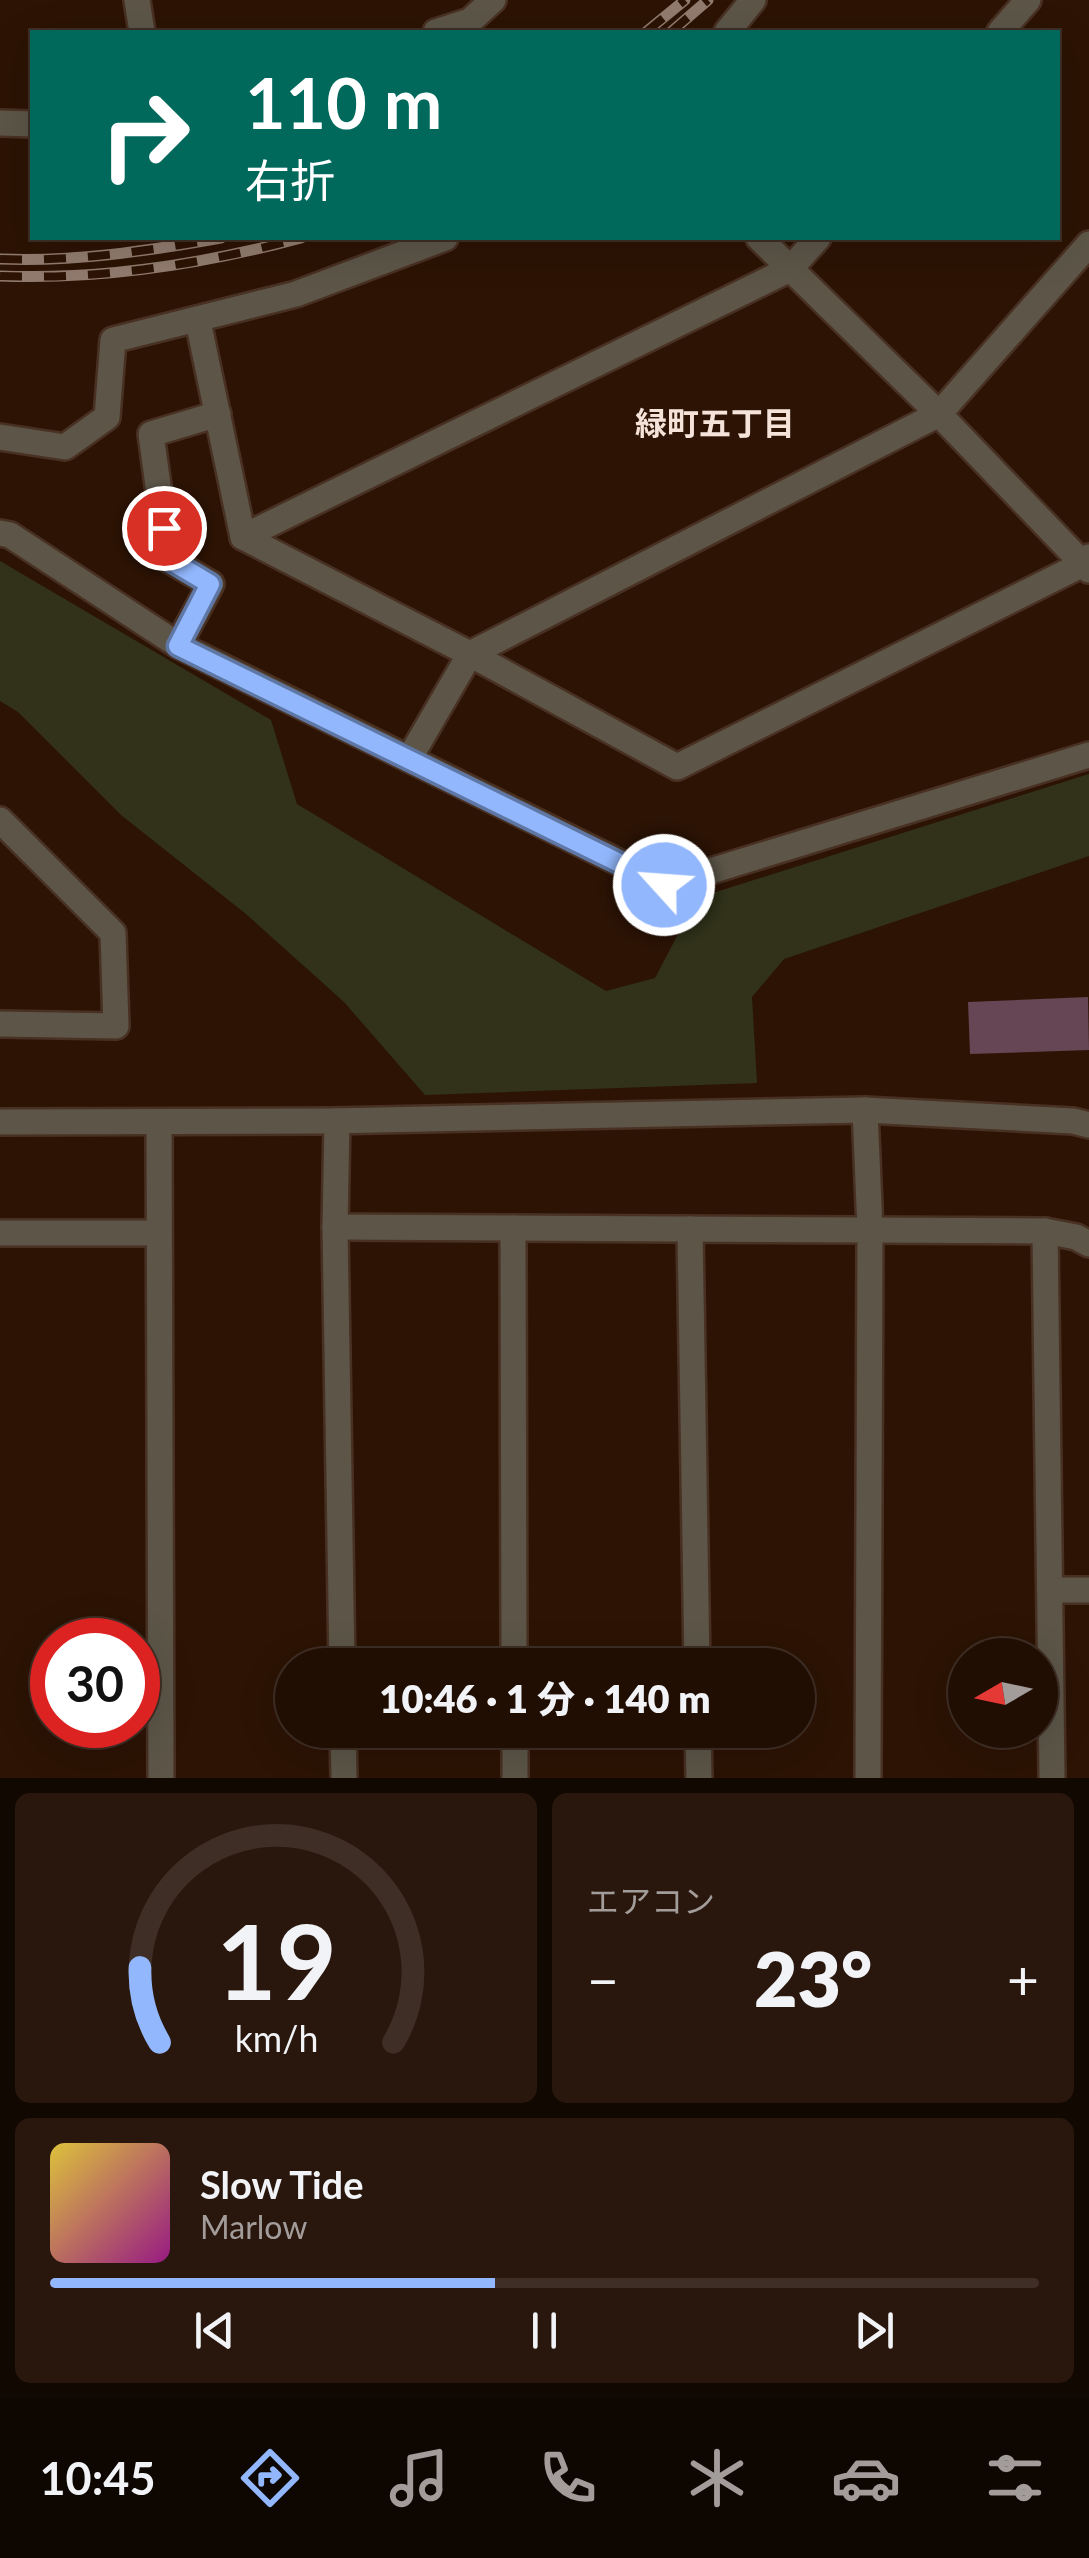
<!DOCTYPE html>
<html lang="ja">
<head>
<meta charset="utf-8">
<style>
  body { margin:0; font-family:Lato,"Noto Sans JP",sans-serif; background:#29170d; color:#f1f3f6; height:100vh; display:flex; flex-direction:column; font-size:38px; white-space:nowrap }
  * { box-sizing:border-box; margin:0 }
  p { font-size:32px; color:#a29c9a }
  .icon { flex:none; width:55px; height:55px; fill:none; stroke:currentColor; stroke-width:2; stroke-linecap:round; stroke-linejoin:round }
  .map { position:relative; height:1778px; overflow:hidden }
  .details { display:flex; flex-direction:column; gap:15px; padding:15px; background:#120802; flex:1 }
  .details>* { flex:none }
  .banner { position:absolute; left:30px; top:30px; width:1030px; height:210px; border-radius:0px; box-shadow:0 10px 40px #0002,0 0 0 2px #3e2e25; background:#00695c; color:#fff; overflow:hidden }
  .needle { width:65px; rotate:261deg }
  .buttons { position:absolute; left:948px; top:1638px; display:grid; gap:20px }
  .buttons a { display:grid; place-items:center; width:110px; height:110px; border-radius:50%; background:#210e03; box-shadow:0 10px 40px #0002,0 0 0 2px #3e2e25; font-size:50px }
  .speed { position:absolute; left:30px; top:1618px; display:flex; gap:20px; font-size:50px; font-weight:700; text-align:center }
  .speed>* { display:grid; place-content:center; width:130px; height:130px; border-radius:50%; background:#210e03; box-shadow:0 10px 40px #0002,0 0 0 2px #3e2e25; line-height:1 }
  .speed .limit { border:15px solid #d22; background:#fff; color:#111 }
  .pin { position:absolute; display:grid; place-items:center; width:85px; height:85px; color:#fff; margin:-42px; border:5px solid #fff; border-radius:50%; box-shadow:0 2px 10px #0007 }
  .me { position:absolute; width:110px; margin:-55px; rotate:296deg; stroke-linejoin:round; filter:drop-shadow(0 0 8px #0008) }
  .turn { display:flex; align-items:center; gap:35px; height:210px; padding:0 50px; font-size:45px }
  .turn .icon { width:130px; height:130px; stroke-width:2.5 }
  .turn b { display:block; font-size:70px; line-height:85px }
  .big { font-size:75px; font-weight:800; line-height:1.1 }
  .details .card { flex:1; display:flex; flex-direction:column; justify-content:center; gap:15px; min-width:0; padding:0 35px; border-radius:15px; background:#29170d }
  .details .dial { align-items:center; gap:0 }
  .dial svg { height:260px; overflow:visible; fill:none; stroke:#3e2e25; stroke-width:7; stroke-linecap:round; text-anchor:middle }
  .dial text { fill:#f1f3f6; stroke:none }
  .song { display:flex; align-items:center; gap:30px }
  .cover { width:120px; height:120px; border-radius:15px; background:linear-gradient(135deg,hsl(50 70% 55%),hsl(310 70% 35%)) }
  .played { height:10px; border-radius:5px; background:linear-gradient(90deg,#92b7fd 45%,#3e2e25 45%) }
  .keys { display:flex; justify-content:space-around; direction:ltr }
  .heat { display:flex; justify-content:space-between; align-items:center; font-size:55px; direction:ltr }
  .details .tiles { flex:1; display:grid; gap:15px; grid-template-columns:1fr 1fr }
  .card:last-child { grid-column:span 2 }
  .trip { position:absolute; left:275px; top:1648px; width:540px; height:100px; border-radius:50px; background:#210e03; box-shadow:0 10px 40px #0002,0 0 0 2px #3e2e25; font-weight:800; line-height:100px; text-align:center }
  .menu { display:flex; height:160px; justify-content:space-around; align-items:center; background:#0d0601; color:#a29c9a }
  .menu .icon { width:70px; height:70px }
  .menu .current { color:#92b7fd }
  .menu b { font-size:45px; color:#f1f3f6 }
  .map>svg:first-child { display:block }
  .green { fill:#313219 }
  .water { fill:#664654 }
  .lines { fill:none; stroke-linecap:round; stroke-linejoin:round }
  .minor-casing { stroke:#483022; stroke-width:30 }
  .minor { stroke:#5c5548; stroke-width:25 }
  .rail-casing { stroke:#917b6e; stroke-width:11 }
  .rail { stroke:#2c1304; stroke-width:8; stroke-dasharray:22; stroke-linecap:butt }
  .route-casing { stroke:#5f77a4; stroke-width:25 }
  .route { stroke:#92b7fd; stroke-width:18 }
  .labels { text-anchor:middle; stroke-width:10; stroke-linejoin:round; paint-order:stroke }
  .neighbourhood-label { font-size:32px; font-weight:bold; fill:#f5e2d8; stroke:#2c1304 }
</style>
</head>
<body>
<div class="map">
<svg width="1089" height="1778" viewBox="0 0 1089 1778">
  <rect width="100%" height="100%" fill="#2c1304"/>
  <path class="green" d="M 0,561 L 271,720 L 297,804 L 606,991 L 655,978 L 697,898 L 1089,774 L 1089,856 L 784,959 L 752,997 L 757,1083 L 425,1095 L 344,1002 L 246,914 L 121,815 L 18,712 L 0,701 Z"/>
  <path class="water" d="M 1088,997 L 1089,1050 L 970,1054 L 968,1002 Z"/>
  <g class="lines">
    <defs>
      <g id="minor">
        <path d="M 137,0 L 142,32"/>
        <path d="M 436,32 L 470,21 L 493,0"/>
        <path d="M 727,32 L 753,0"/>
        <path d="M 1000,32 L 1028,0"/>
        <path d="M 0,123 L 32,124"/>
        <path d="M 759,238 L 939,414 L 1089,570"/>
        <path d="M 198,321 L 243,537 L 470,654 L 677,767 L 1083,564 L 1089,557"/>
        <path d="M 0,437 L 65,447 L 107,417 L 113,340 L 296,294 L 445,238"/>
        <path d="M 0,533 L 10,535 L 178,645 L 665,885 L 1089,755"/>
        <path d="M 243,537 L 790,269 L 818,238"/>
        <path d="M 178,645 L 211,584 L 168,559 L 151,434 L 218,414"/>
        <path d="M 409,759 L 470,654 L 939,414 L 1089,244"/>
        <path d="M 0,820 L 113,933 L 116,1026 L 0,1024"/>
        <path d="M 865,1110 L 870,1230 L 868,1778"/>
        <path d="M 337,1121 L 335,1227 L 342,1665"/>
        <path d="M 0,1122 L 330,1121 L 865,1110 L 1073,1121 L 1089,1125"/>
        <path d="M 159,1122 L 161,1778"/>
        <path d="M 335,1227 L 1045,1231 L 1076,1237 L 1089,1244"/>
        <path d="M 513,1228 L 514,1665"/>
        <path d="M 690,1229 L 697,1665"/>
        <path d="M 1045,1231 L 1052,1778"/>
        <path d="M 0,1233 L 158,1233"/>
        <path d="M 1050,1590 L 1089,1590"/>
        <path d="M 343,1730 L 344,1778"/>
        <path d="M 515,1730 L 515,1778"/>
        <path d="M 698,1730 L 699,1778"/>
      </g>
    </defs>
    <use href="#minor" class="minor-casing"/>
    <use href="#minor" class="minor"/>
    <defs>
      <g id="rail">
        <path d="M 646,32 L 685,0"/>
        <path d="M 671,32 L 708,0"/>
        <path d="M 0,259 C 74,262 148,251 221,238"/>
        <path d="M 0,276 C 101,280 204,264 301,238"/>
      </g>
    </defs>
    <use href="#rail" class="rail-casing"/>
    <use href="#rail" class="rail"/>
  </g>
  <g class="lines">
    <defs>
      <path id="route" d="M 164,528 L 168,559 L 210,584 L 178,646 L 664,885"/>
    </defs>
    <use href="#route" class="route-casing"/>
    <use href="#route" class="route"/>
  </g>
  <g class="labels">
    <g class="neighbourhood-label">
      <text x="715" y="435">緑町五丁目</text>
    </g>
  </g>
</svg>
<div class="buttons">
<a><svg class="needle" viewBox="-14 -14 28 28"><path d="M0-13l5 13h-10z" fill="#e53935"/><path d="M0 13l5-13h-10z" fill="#a29c9a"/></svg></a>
</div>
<div class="speed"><div class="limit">30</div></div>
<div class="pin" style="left:164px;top:528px;background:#d93025"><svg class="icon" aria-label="arrive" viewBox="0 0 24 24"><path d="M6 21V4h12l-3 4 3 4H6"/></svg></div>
<svg class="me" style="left:664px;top:885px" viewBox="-20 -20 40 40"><circle r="17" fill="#92b7fd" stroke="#fff" stroke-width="3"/><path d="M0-11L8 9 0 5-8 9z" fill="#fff"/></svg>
<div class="trip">10:46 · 1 分 · 140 m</div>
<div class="banner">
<div class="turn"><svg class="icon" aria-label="right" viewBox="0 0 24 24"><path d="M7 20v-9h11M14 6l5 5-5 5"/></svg><div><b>110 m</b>右折</div></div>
</div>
</div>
<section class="details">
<div class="tiles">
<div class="card dial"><svg viewBox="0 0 100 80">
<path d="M14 69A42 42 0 1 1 86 69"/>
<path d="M14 69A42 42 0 0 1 8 46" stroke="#92b7fd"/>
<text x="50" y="56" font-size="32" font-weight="700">19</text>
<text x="50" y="72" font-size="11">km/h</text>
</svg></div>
<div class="card"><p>エアコン</p>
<div class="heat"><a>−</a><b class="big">23°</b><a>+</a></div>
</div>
<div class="card">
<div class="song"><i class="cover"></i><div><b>Slow Tide</b><p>Marlow</p></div></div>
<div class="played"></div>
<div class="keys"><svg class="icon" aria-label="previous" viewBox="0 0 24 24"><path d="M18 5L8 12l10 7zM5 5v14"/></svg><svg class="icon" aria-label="pause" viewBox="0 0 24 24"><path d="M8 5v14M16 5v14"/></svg><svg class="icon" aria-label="next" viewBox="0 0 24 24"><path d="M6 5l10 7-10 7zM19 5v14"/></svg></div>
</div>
</div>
</section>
<nav class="menu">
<b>10:45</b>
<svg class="icon current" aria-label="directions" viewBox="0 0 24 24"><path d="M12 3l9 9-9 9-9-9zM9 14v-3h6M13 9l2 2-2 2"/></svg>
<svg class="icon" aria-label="music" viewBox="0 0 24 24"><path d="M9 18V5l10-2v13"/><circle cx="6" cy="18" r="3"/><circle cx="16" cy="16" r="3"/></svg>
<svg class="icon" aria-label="phone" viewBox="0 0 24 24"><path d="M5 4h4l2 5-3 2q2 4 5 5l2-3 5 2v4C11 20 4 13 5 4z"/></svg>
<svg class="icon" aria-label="climate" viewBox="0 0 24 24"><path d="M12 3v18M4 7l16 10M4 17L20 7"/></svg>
<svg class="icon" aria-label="car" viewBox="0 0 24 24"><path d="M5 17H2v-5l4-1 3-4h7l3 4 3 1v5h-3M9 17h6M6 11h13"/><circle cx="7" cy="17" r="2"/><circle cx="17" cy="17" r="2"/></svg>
<svg class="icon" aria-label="filters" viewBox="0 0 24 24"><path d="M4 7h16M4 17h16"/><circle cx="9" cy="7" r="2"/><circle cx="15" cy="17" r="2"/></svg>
</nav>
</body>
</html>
